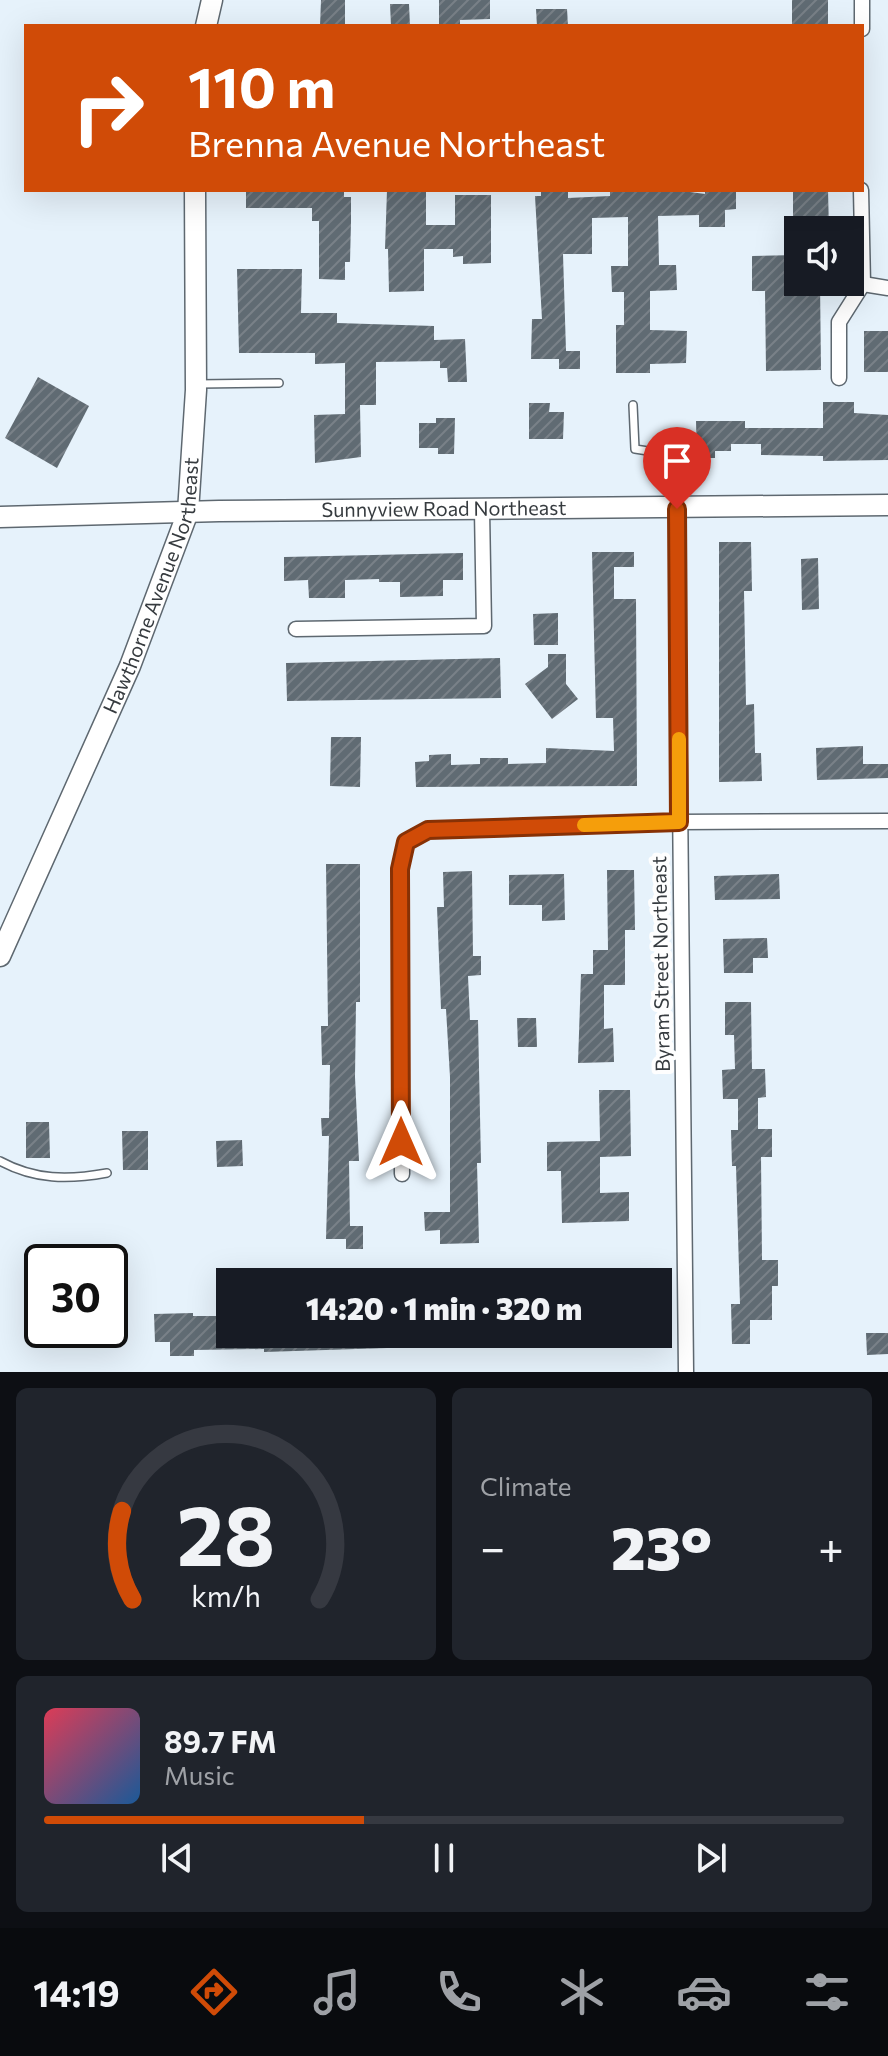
<!DOCTYPE html>
<html lang="en">
<head>
<meta charset="utf-8">
<style>
  body { margin:0; font-family:Commissioner,sans-serif; background:#20242c; color:#f1f3f6; height:100vh; display:flex; flex-direction:column; font-size:30px; white-space:nowrap }
  * { box-sizing:border-box; margin:0 }
  p { font-size:26px; color:#9ea1a6 }
  .icon { flex:none; width:44px; height:44px; fill:none; stroke:currentColor; stroke-width:2; stroke-linecap:round; stroke-linejoin:round }
  .map { position:relative; height:1372px; overflow:hidden }
  .sheet { display:flex; flex-direction:column; gap:16px; padding:16px; background:#0d0f14; flex:1 }
  .sheet>* { flex:none }
  .guide { position:absolute; left:24px; top:24px; width:840px; height:168px; border-radius:0px; box-shadow:0 8px 32px #0002; background:#d04b07; color:#fff; overflow:hidden }
  .tools { position:absolute; left:784px; top:216px; display:grid; gap:16px }
  .tools a { display:grid; place-items:center; width:80px; height:80px; border-radius:0px; background:#171b24; box-shadow:0 8px 32px #0002; font-size:40px }
  .speed { position:absolute; left:24px; top:1244px; display:flex; gap:16px; font-size:40px; font-weight:700; text-align:center }
  .speed>* { display:grid; place-content:center; width:104px; height:104px; border-radius:50%; background:#171b24; box-shadow:0 8px 32px #0002; line-height:1 }
  .speed .limit { border:4px solid #111; border-radius:12px; background:#fff; color:#111 }
  .pin { position:absolute; display:grid; place-items:center; width:68px; height:68px; color:#fff; margin:-82px -34px; border-radius:50% 50% 50% 0; rotate:-45deg; box-shadow:0 0 8px #0007 }
  .pin .icon { rotate:45deg }
  .me { position:absolute; width:88px; margin:-44px; rotate:0deg; stroke-linejoin:round; filter:drop-shadow(0 0 6px #0008) }
  .turn { display:flex; align-items:center; gap:28px; height:168px; padding:0 32px; font-size:36px }
  .turn .icon { width:104px; height:104px; stroke-width:2.5 }
  .turn b { display:block; font-size:56px; line-height:68px }
  .big { font-size:60px; font-weight:800; line-height:1.1 }
  .sheet .widget { flex:1; display:flex; flex-direction:column; justify-content:center; gap:12px; min-width:0; padding:0 28px; border-radius:12px; background:#20242c }
  .sheet .dial { align-items:center; gap:0 }
  .dial svg { height:208px; overflow:visible; fill:none; stroke:#363941; stroke-width:7; stroke-linecap:round; text-anchor:middle }
  .dial text { fill:#f1f3f6; stroke:none }
  .song { display:flex; align-items:center; gap:24px }
  .cover { width:96px; height:96px; border-radius:12px; background:linear-gradient(135deg,hsl(350 70% 55%),hsl(210 70% 35%)) }
  .played { height:8px; border-radius:4px; background:linear-gradient(90deg,#d04b07 40%,#363941 40%) }
  .keys { display:flex; justify-content:space-around; direction:ltr }
  .heat { display:flex; justify-content:space-between; align-items:center; font-size:44px; direction:ltr }
  .sheet .tiles { flex:1; display:grid; gap:16px; grid-template-columns:1fr 1fr }
  .widget:last-child { grid-column:span 2 }
  .trip { position:absolute; left:216px; top:1268px; width:456px; height:80px; border-radius:0px; background:#171b24; box-shadow:0 8px 32px #0002; font-weight:800; line-height:80px; text-align:center }
  .tabs { display:flex; height:128px; justify-content:space-around; align-items:center; background:#090b0e; color:#9ea1a6 }
  .tabs .icon { width:56px; height:56px }
  .tabs .current { color:#d04b07 }
  .tabs b { font-size:36px; color:#f1f3f6 }
  .map>svg:first-child { display:block }
  .building { fill:url(#building-hatch) }
  .lines { fill:none; stroke-linecap:round; stroke-linejoin:round }
  .lane-casing { stroke:#5e6870; stroke-width:10 }
  .street-casing { stroke:#5e6870; stroke-width:17 }
  .secondary-casing { stroke:#5e6870; stroke-width:23 }
  .lane { stroke:#fff; stroke-width:7 }
  .street { stroke:#fff; stroke-width:14 }
  .secondary { stroke:#fff; stroke-width:20 }
  .route-casing { stroke:#873105; stroke-width:20 }
  .route { stroke:#d04b07; stroke-width:14 }
  .slow { stroke:#f59e0b; stroke-width:14 }
  .labels { text-anchor:middle; stroke-width:8; stroke-linejoin:round; paint-order:stroke }
  .street-label { font-size:20px; fill:#363b3f; stroke:#fefefe }
</style>
</head>
<body>
<div class="map">
<svg width="888" height="1372" viewBox="0 0 888 1372">
  <defs>
    <pattern id="building-hatch" width="6" height="6" patternUnits="userSpaceOnUse" patternTransform="scale(2)"><rect width="6" height="6" fill="#606b73"/><path d="M-1 1l2-2M0 6l6-6M5 7l2-2" fill="none" stroke="#798188"/></pattern>
  </defs>
  <rect width="100%" height="100%" fill="#e6f2fb"/>
  <g class="building">
    <path d="M 321,0 L 345,0 L 345,26 L 320,26 Z"/>
    <path d="M 439,0 L 490,0 L 490,19 L 460,20 L 460,26 L 439,26 Z"/>
    <rect x="792" y="0" width="36" height="26"/>
    <path d="M 390,4 L 409,4 L 410,26 L 391,26 Z"/>
    <path d="M 536,9 L 567,9 L 568,26 L 537,26 Z"/>
    <path d="M 246,190 L 344,190 L 344,197 L 351,197 L 351,222 L 350,262 L 345,262 L 345,280 L 319,279 L 319,221 L 312,221 L 312,208 L 246,208 Z"/>
    <path d="M 387,190 L 426,190 L 426,225 L 455,225 L 455,195 L 491,195 L 491,263 L 463,264 L 463,256 L 453,257 L 453,249 L 424,249 L 424,291 L 389,292 L 388,249 L 385,249 Z"/>
    <path d="M 541,190 L 568,190 L 568,198 L 610,196 L 610,191 L 675,190 L 705,194 L 705,190 L 736,190 L 736,209 L 725,210 L 725,227 L 699,227 L 699,215 L 658,216 L 659,265 L 676,265 L 677,290 L 650,291 L 650,330 L 687,331 L 686,363 L 650,364 L 650,373 L 616,373 L 616,325 L 624,325 L 624,292 L 612,292 L 611,266 L 628,266 L 628,217 L 592,218 L 592,254 L 563,254 L 566,351 L 580,351 L 580,369 L 559,369 L 559,359 L 531,359 L 532,319 L 542,319 L 535,196 L 541,196 Z"/>
    <path d="M 793,190 L 828,190 L 829,230 L 793,230 Z"/>
    <path d="M 798,255 L 798,282 L 820,282 L 821,370 L 766,371 L 765,291 L 752,291 L 752,256 Z"/>
    <path d="M 237,269 L 302,269 L 301,313 L 337,313 L 337,323 L 434,326 L 434,340 L 465,339 L 467,382 L 448,382 L 447,368 L 440,368 L 440,361 L 376,362 L 376,405 L 360,405 L 361,457 L 315,463 L 314,415 L 345,414 L 345,363 L 315,364 L 315,353 L 239,353 Z"/>
    <rect x="864" y="331" width="24" height="41"/>
    <path d="M 38,377 L 89,406 L 57,468 L 5,438 Z"/>
    <path d="M 823,402 L 854,402 L 854,413 L 888,415 L 888,460 L 823,461 L 823,456 L 761,455 L 761,444 L 731,444 L 731,451 L 715,451 L 715,458 L 697,458 L 696,421 L 745,421 L 745,428 L 823,428 Z"/>
    <path d="M 529,403 L 550,403 L 549,412 L 564,412 L 563,439 L 529,439 Z"/>
    <path d="M 436,418 L 455,418 L 454,454 L 438,454 L 438,448 L 419,448 L 419,423 L 436,423 Z"/>
    <path d="M 719,542 L 751,542 L 752,591 L 744,591 L 746,705 L 754,704 L 755,753 L 761,753 L 762,781 L 719,782 Z"/>
    <path d="M 592,552 L 634,552 L 634,567 L 614,567 L 614,599 L 636,599 L 637,786 L 416,787 L 415,762 L 429,761 L 429,755 L 451,754 L 451,765 L 480,764 L 480,758 L 508,758 L 508,764 L 546,763 L 546,748 L 614,751 L 613,718 L 596,718 Z"/>
    <path d="M 463,553 L 463,580 L 443,580 L 443,596 L 400,597 L 400,582 L 379,582 L 379,579 L 345,580 L 345,598 L 309,598 L 308,580 L 284,581 L 284,557 Z"/>
    <path d="M 818,558 L 819,609 L 802,610 L 801,559 Z"/>
    <path d="M 558,613 L 558,645 L 534,645 L 533,614 Z"/>
    <path d="M 548,654 L 566,654 L 566,684 L 578,699 L 552,719 L 525,684 L 548,667 Z"/>
    <path d="M 500,658 L 501,698 L 287,701 L 286,663 Z"/>
    <path d="M 331,737 L 361,737 L 360,787 L 330,786 Z"/>
    <path d="M 863,746 L 863,764 L 888,764 L 888,778 L 817,780 L 816,748 Z"/>
    <path d="M 326,864 L 360,864 L 360,1002 L 356,1002 L 355,1077 L 359,1161 L 349,1161 L 350,1226 L 363,1226 L 363,1249 L 346,1249 L 346,1239 L 326,1239 L 329,1136 L 322,1136 L 321,1118 L 329,1118 L 330,1065 L 322,1065 L 321,1026 L 328,1026 Z"/>
    <path d="M 607,870 L 634,870 L 635,930 L 625,930 L 625,985 L 604,985 L 604,1029 L 613,1028 L 614,1062 L 578,1063 L 581,974 L 593,974 L 593,950 L 608,950 Z"/>
    <path d="M 472,871 L 473,956 L 481,956 L 481,975 L 468,976 L 470,1020 L 478,1020 L 481,1163 L 477,1163 L 479,1243 L 440,1244 L 440,1230 L 425,1231 L 424,1212 L 450,1212 L 450,1077 L 446,1009 L 441,1009 L 437,907 L 444,907 L 443,872 Z"/>
    <path d="M 564,874 L 565,920 L 542,921 L 542,905 L 509,905 L 509,875 Z"/>
    <path d="M 779,874 L 780,899 L 715,900 L 714,876 Z"/>
    <path d="M 767,938 L 768,958 L 753,958 L 753,973 L 724,973 L 723,939 Z"/>
    <path d="M 725,1002 L 751,1002 L 752,1069 L 765,1069 L 766,1097 L 758,1098 L 758,1129 L 772,1129 L 772,1157 L 761,1157 L 762,1260 L 778,1260 L 778,1286 L 772,1286 L 772,1320 L 750,1320 L 750,1344 L 732,1344 L 731,1304 L 740,1304 L 736,1166 L 732,1166 L 731,1130 L 738,1130 L 738,1099 L 723,1099 L 722,1070 L 735,1069 L 734,1035 L 725,1035 Z"/>
    <path d="M 517,1018 L 536,1018 L 537,1047 L 518,1047 Z"/>
    <path d="M 599,1090 L 630,1090 L 631,1156 L 600,1157 L 600,1193 L 629,1192 L 629,1221 L 562,1223 L 561,1171 L 547,1171 L 547,1142 L 600,1141 Z"/>
    <path d="M 26,1122 L 49,1122 L 50,1158 L 26,1158 Z"/>
    <path d="M 122,1131 L 148,1131 L 148,1170 L 123,1170 Z"/>
    <path d="M 242,1140 L 243,1166 L 217,1167 L 216,1141 Z"/>
    <path d="M 193,1313 L 193,1316 L 230,1316 L 230,1334 L 386,1334 L 387,1348 L 264,1352 L 264,1349 L 194,1350 L 194,1356 L 170,1356 L 170,1342 L 155,1342 L 154,1314 Z"/>
    <path d="M 866,1333 L 888,1333 L 888,1354 L 867,1355 Z"/>
  </g>
  <g class="lines">
    <defs>
      <g id="lane">
        <path d="M 198,384 L 279,383"/>
        <path d="M 633,405 L 635,449 L 674,455 L 677,506"/>
        <path d="M 0,1161 C 35,1180 68,1180 107,1173"/>
      </g>
      <g id="street">
        <path d="M 862,29 L 862,0"/>
        <path d="M 861,190 L 863,284"/>
        <path d="M 863,284 L 888,288"/>
        <path d="M 839,378 L 839,322 L 863,284"/>
        <path d="M 677,509 L 686,1372"/>
        <path d="M 296,629 L 484,626 L 482,510"/>
        <path d="M 402,1174 L 400,869 C 402,847 407,837 428,830 L 679,822 L 888,821"/>
      </g>
      <g id="secondary">
        <path d="M 206,26 L 212,0"/>
        <path id="s1" d="M 0,517 L 219,511 L 888,505"/>
        <path id="s2" d="M 0,956 L 130,666 L 188,512 L 196,390 L 195,190"/>
      </g>
    </defs>
    <use href="#lane" class="lane-casing"/>
    <use href="#street" class="street-casing"/>
    <use href="#secondary" class="secondary-casing"/>
    <use href="#lane" class="lane"/>
    <use href="#street" class="street"/>
    <use href="#secondary" class="secondary"/>
  </g>
  <g class="lines">
    <defs>
      <path id="route" d="M 401,1142 L 400,869 L 406,842 L 428,830 L 679,822 L 677,509"/>
    </defs>
    <use href="#route" class="route-casing"/>
    <use href="#route" class="route"/>
    <path class="slow" d="M 584,825 L 679,822 L 679,739"/>
  </g>
  <g class="labels">
    <g class="street-label">
      <text dy="7" stroke="none"><textPath href="#s1" startOffset="444">Sunnyview Road Northeast</textPath></text>
      <text dy="7" stroke="none"><textPath href="#s2" startOffset="402">Hawthorne Avenue Northeast</textPath></text>
      <text transform="translate(661 964) rotate(-91)" y="7">Byram Street Northeast</text>
    </g>
  </g>
</svg>
<div class="tools">
<a><svg class="icon" aria-label="sound" viewBox="0 0 24 24"><path d="M4 9h4l5-4v14l-5-4H4zM17 9q2 3 0 6"/></svg></a>
</div>
<div class="speed"><div class="limit">30</div></div>
<div class="pin" style="left:677px;top:509px;background:#d93025"><svg class="icon" aria-label="arrive" viewBox="0 0 24 24"><path d="M6 21V4h12l-3 4 3 4H6"/></svg></div>
<svg class="me" style="left:401px;top:1142px" viewBox="-20 -20 40 40"><path d="M0-17L14 15 0 8-14 15z" fill="#d04b07" stroke="#fff" stroke-width="4"/></svg>
<div class="trip">14:20 · 1 min · 320 m</div>
<div class="guide">
<div class="turn"><svg class="icon" aria-label="right" viewBox="0 0 24 24"><path d="M7 20v-9h11M14 6l5 5-5 5"/></svg><div><b>110 m</b>Brenna Avenue Northeast</div></div>
</div>
</div>
<section class="sheet">
<div class="tiles">
<div class="widget dial"><svg viewBox="0 0 100 80">
<path d="M14 69A42 42 0 1 1 86 69"/>
<path d="M14 69A42 42 0 0 1 10 35" stroke="#d04b07"/>
<text x="50" y="56" font-size="32" font-weight="700">28</text>
<text x="50" y="72" font-size="11">km/h</text>
</svg></div>
<div class="widget"><p>Climate</p>
<div class="heat"><a>−</a><b class="big">23°</b><a>+</a></div>
</div>
<div class="widget">
<div class="song"><i class="cover"></i><div><b>89.7 FM</b><p>Music</p></div></div>
<div class="played"></div>
<div class="keys"><svg class="icon" aria-label="previous" viewBox="0 0 24 24"><path d="M18 5L8 12l10 7zM5 5v14"/></svg><svg class="icon" aria-label="pause" viewBox="0 0 24 24"><path d="M8 5v14M16 5v14"/></svg><svg class="icon" aria-label="next" viewBox="0 0 24 24"><path d="M6 5l10 7-10 7zM19 5v14"/></svg></div>
</div>
</div>
</section>
<nav class="tabs">
<b>14:19</b>
<svg class="icon current" aria-label="directions" viewBox="0 0 24 24"><path d="M12 3l9 9-9 9-9-9zM9 14v-3h6M13 9l2 2-2 2"/></svg>
<svg class="icon" aria-label="music" viewBox="0 0 24 24"><path d="M9 18V5l10-2v13"/><circle cx="6" cy="18" r="3"/><circle cx="16" cy="16" r="3"/></svg>
<svg class="icon" aria-label="phone" viewBox="0 0 24 24"><path d="M5 4h4l2 5-3 2q2 4 5 5l2-3 5 2v4C11 20 4 13 5 4z"/></svg>
<svg class="icon" aria-label="climate" viewBox="0 0 24 24"><path d="M12 3v18M4 7l16 10M4 17L20 7"/></svg>
<svg class="icon" aria-label="car" viewBox="0 0 24 24"><path d="M5 17H2v-5l4-1 3-4h7l3 4 3 1v5h-3M9 17h6M6 11h13"/><circle cx="7" cy="17" r="2"/><circle cx="17" cy="17" r="2"/></svg>
<svg class="icon" aria-label="filters" viewBox="0 0 24 24"><path d="M4 7h16M4 17h16"/><circle cx="9" cy="7" r="2"/><circle cx="15" cy="17" r="2"/></svg>
</nav>
</body>
</html>
